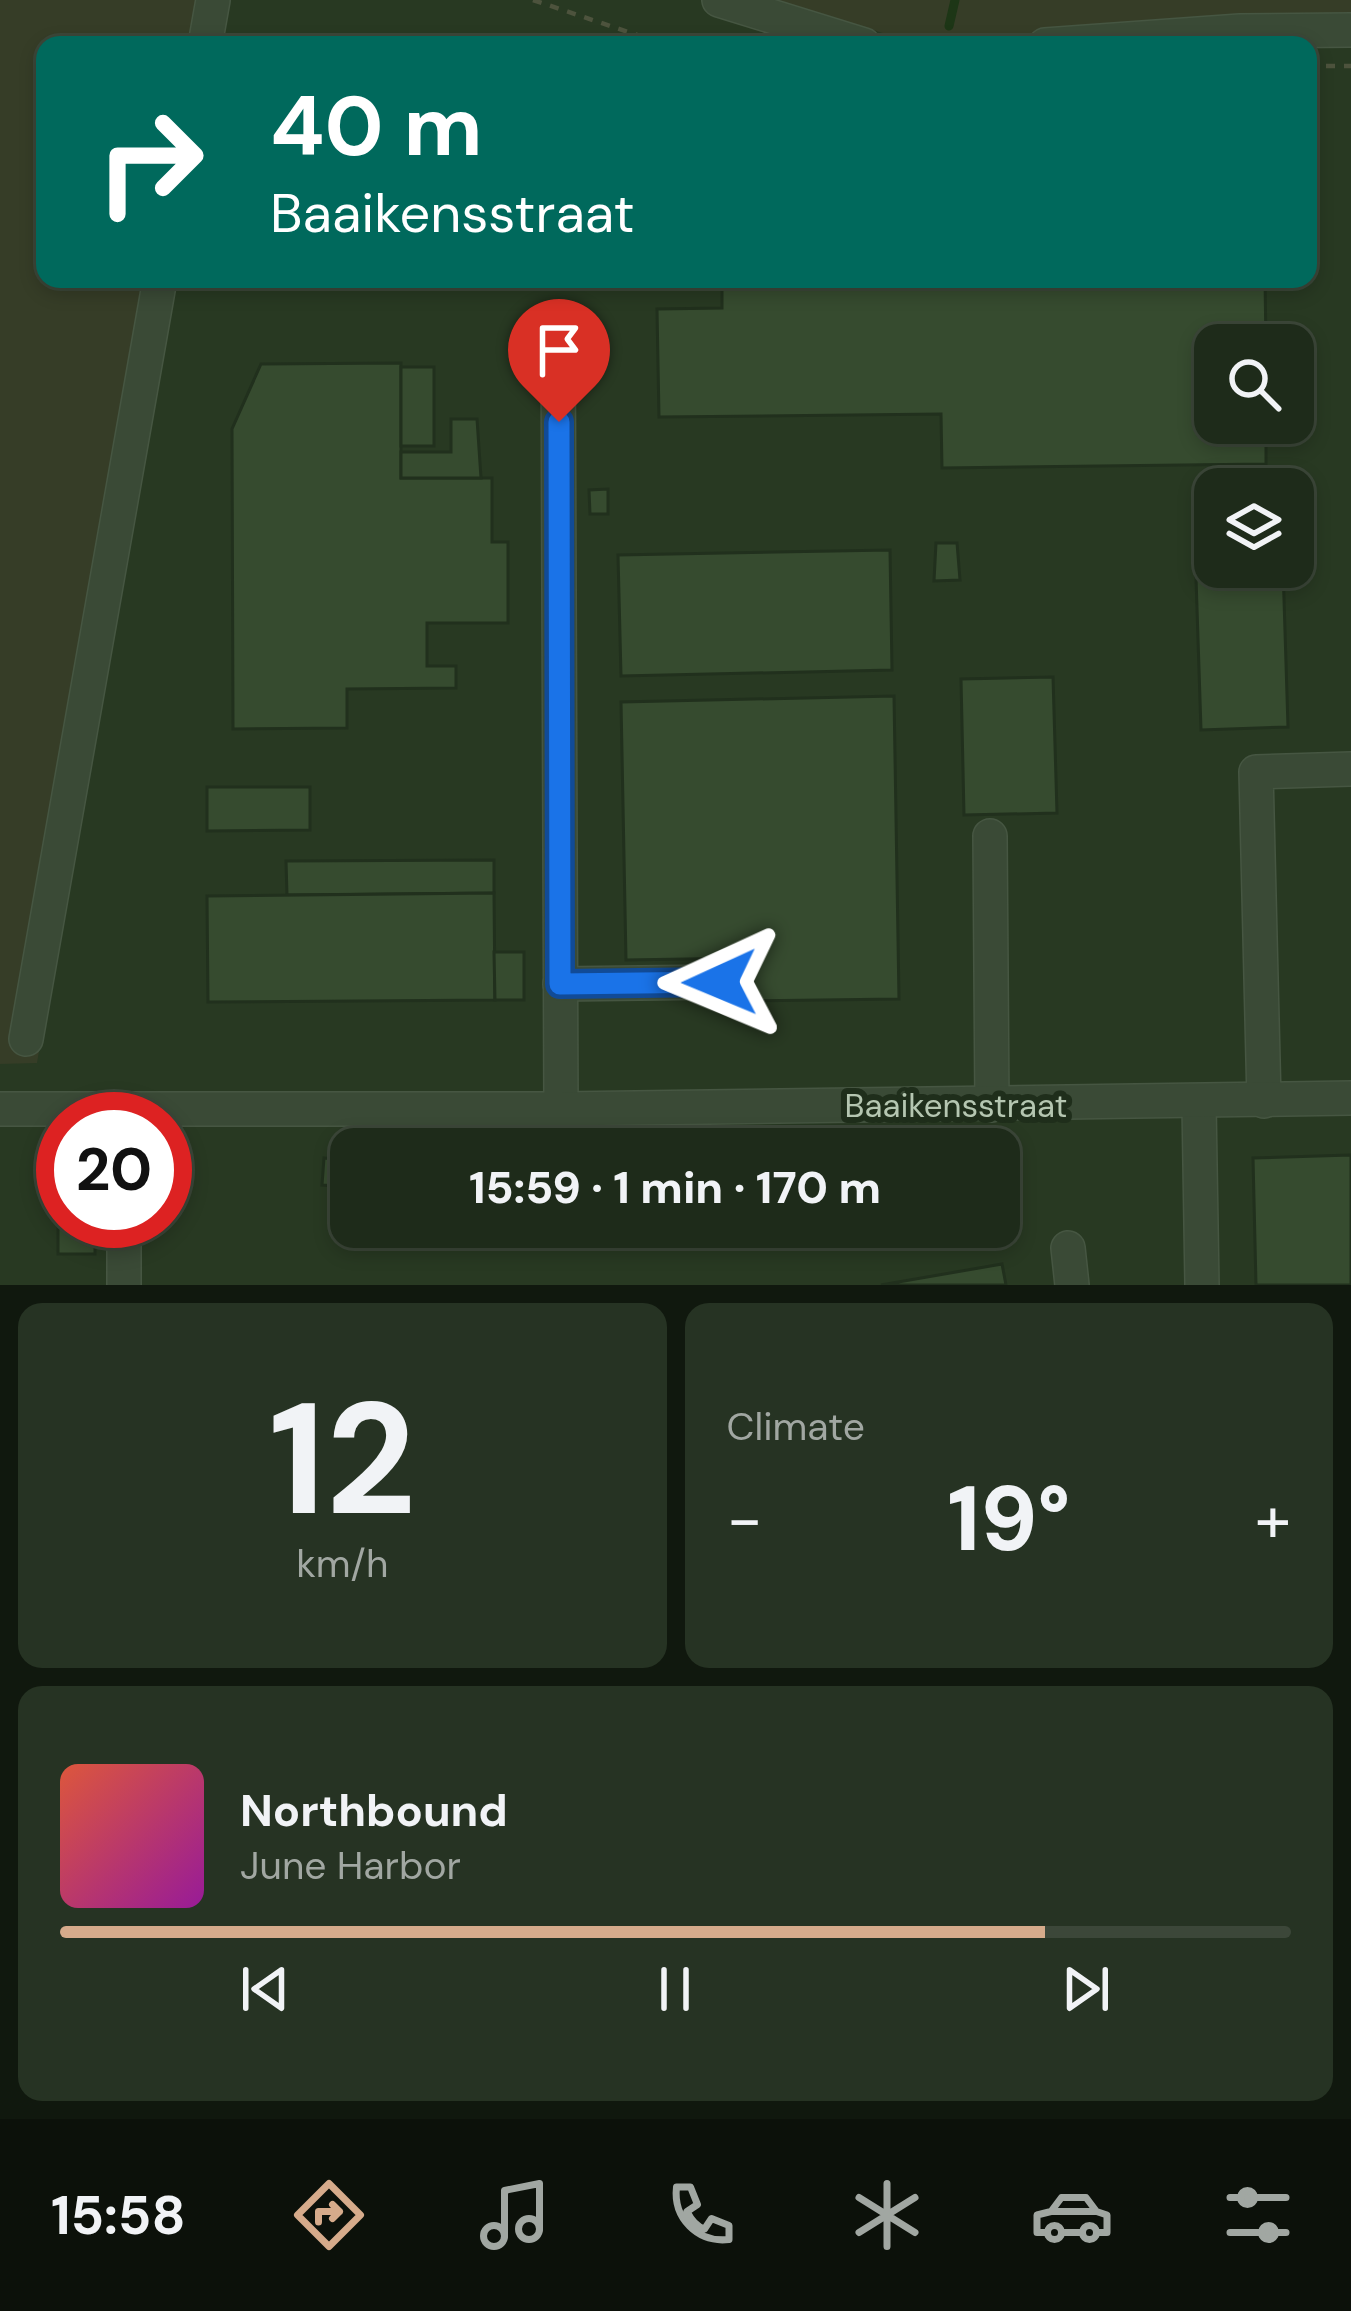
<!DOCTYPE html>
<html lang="en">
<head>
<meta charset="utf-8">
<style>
  body { margin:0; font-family:"DM Sans",sans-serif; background:#263323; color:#f1f3f6; height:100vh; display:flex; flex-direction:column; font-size:45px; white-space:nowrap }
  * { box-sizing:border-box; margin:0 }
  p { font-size:39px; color:#a1a7a2 }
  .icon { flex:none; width:66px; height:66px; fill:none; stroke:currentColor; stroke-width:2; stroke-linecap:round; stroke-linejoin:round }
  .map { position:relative; height:1285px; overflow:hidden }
  .details { display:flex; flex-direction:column; gap:18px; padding:18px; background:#10180e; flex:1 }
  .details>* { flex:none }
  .hud { position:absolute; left:36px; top:36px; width:1281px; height:252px; border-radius:24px; box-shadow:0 6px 18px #0003,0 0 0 3px #3c4739; background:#00695c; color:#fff; overflow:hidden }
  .controls { position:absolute; left:1194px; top:324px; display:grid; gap:24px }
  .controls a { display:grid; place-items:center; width:120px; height:120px; border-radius:24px; background:#1e2b1a; box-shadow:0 6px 18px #0003,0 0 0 3px #3c4739; font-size:60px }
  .speed { position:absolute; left:36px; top:1092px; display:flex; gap:24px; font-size:60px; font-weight:700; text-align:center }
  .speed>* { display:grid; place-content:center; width:156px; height:156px; border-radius:50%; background:#1e2b1a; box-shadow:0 6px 18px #0003,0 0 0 3px #3c4739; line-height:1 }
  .speed .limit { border:18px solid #d22; background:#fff; color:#111 }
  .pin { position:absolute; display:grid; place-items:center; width:102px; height:102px; color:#fff; margin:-123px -51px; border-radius:50% 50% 50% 0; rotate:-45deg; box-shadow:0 0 12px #0007 }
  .pin .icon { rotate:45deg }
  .me { position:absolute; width:132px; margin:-66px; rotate:269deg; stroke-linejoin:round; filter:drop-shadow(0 0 9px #0008) }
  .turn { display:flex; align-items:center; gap:42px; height:252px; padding:0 36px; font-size:54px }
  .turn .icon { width:156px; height:156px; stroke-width:2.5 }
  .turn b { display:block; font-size:84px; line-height:102px }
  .big { font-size:90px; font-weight:800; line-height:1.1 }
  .details .widget { flex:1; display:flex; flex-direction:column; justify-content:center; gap:18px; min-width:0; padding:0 42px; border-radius:24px; background:#263323 }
  .details .dial { align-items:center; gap:0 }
  .dial b { font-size:156px; line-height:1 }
  .song { display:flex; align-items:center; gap:36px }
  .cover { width:144px; height:144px; border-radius:18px; background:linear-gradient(135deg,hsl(10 70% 55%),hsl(300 70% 35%)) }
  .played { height:12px; border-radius:6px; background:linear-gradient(90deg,#d6ab8b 80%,#3c4739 80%) }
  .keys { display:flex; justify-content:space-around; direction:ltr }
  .heat { display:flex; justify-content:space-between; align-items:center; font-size:66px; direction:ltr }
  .details .tiles { flex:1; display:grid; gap:18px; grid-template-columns:1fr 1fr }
  .widget:last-child { grid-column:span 2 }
  .trip { position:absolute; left:330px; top:1128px; width:690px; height:120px; border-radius:24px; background:#1e2b1a; box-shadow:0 6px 18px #0003,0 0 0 3px #3c4739; font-weight:800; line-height:120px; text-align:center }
  .dock { display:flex; height:192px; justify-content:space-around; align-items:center; background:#0c110a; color:#a1a7a2 }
  .dock .icon { width:84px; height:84px }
  .dock .current { color:#d6ab8b }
  .dock b { font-size:54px; color:#f1f3f6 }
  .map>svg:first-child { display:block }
  .green { fill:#363d27 }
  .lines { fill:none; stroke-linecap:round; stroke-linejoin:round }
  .stream { stroke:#1d3616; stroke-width:9 }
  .building { fill:#364b2f; stroke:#21301d; stroke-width:3 }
  .minor-casing { stroke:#465642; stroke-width:36 }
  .path { stroke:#4d533d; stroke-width:4.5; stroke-dasharray:9 9; stroke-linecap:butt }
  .minor { stroke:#3a4a36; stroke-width:33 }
  .route-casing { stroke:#114b97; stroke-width:30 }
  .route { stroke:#1a73e8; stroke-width:21 }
  .labels { text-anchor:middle; stroke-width:12; stroke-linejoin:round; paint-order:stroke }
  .street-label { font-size:33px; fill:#b5c6b1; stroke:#1f2e1b }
</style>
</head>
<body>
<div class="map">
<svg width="1351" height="1285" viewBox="0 0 1351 1285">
  <rect width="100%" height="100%" fill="#283922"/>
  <g class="green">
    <path d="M 0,0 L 225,0 L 217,45 L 45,45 L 45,279 L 174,279 L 37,1063 L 0,1064 Z"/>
    <path d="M 777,0 L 1351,0 L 1351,12 L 957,40 L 886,34 Z"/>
  </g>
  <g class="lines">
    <path class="stream" d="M 949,26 L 955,0"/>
  </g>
  <g class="building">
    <path d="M 722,279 L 1265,279 L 1266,345 L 1215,345 L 1215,423 L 1266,423 L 1266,464 L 942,468 L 941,414 L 659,417 L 657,309 L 722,308 Z"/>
    <path d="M 401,363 L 401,478 L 492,478 L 492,542 L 508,542 L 508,623 L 427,623 L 427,666 L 456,666 L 456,688 L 347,689 L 347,728 L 233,729 L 232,429 L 261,364 Z"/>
    <rect x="401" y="367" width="33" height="79"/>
    <path d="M 451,419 L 477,419 L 481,478 L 401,478 L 401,452 L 451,452 Z"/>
    <path d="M 608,489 L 608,514 L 590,514 L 589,490 Z"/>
    <path d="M 936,543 L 957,543 L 960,580 L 934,581 Z"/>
    <path d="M 1215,546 L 1215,567 L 1283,567 L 1288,727 L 1201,730 L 1195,547 Z"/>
    <path d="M 890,550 L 892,670 L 621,676 L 618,555 Z"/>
    <path d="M 1053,677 L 1057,813 L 964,815 L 961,679 Z"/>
    <path d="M 894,696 L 899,999 L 748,1001 L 747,958 L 626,960 L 621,702 Z"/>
    <path d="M 207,787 L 310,787 L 310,830 L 207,831 Z"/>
    <path d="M 494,860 L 494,893 L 287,895 L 286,861 Z"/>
    <path d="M 494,893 L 495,1000 L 208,1002 L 207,896 Z"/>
    <path d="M 494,952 L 524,952 L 524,1000 L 495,1000 Z"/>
    <path d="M 1351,1155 L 1351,1285 L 1256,1285 L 1253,1158 Z"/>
    <path d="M 324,1158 L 351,1161 L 351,1187 L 322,1185 Z"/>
    <rect x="58" y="1228" width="37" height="26"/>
    <path d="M 1002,1264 L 1006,1285 L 881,1285 Z"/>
  </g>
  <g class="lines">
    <defs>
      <g id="minor">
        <path d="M 719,0 L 864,45"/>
        <path d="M 205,45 L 213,0"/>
        <path d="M 1045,45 L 1240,31 L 1351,30"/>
        <path d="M 558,328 L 561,1109"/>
        <path d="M 990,836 L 992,1105"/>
        <path d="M 560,984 L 720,982"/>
        <path d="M 26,1039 L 160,279"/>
        <path d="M 1264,1101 L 1256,772 L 1351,769"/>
        <path d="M 1199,1104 L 1202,1285"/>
        <path d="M 0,1109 L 561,1109 L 1351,1098"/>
        <path d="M 1068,1248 L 1072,1285"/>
        <path d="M 124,1285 L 124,1221"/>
      </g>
    </defs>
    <use href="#minor" class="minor-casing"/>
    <g class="path">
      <path d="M 533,0 L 667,45"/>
      <path d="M 1308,66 L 1351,66"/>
    </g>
    <use href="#minor" class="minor"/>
  </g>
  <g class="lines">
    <defs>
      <path id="route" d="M 559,422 L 560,984 L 720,982"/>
    </defs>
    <use href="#route" class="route-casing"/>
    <use href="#route" class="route"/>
  </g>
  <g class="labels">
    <g class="street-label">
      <text x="956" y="1117">Baaikensstraat</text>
    </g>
  </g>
</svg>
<div class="controls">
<a><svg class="icon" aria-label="search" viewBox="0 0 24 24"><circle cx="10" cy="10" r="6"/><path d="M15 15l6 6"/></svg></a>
<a><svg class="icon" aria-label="layers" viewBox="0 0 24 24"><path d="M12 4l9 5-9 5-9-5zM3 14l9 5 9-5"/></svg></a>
</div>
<div class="speed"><div class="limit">20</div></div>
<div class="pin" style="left:559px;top:422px;background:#d93025"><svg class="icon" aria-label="arrive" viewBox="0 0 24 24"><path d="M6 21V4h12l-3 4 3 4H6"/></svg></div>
<svg class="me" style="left:720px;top:982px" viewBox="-20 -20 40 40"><path d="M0-17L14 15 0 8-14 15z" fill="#1a73e8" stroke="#fff" stroke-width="4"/></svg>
<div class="trip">15:59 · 1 min · 170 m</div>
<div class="hud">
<div class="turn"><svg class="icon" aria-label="right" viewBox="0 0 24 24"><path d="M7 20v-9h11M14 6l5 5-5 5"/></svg><div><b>40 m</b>Baaikensstraat</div></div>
</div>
</div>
<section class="details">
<div class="tiles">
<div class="widget dial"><b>12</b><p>km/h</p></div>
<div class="widget"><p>Climate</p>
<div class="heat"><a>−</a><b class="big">19°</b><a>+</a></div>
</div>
<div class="widget">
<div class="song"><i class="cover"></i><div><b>Northbound</b><p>June Harbor</p></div></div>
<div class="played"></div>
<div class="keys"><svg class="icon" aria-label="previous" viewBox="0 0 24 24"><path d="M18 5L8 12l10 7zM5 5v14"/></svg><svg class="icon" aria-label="pause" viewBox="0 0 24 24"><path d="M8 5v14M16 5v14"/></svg><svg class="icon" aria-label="next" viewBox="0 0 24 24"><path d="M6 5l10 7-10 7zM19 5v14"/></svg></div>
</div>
</div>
</section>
<nav class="dock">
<b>15:58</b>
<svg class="icon current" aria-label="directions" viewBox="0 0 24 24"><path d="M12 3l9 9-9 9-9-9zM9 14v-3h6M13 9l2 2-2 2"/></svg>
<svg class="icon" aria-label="music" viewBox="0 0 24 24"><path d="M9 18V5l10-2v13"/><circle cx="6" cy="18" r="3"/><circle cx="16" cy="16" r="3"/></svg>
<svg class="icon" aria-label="phone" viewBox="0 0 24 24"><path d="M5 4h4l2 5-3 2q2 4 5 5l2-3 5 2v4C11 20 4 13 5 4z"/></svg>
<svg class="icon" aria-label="climate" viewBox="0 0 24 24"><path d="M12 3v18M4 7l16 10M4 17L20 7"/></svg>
<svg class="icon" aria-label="car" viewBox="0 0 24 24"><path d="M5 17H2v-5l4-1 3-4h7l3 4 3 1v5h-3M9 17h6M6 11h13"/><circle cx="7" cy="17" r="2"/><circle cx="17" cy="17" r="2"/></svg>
<svg class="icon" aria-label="filters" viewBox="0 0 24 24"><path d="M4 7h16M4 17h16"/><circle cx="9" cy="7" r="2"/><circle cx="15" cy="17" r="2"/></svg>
</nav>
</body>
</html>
